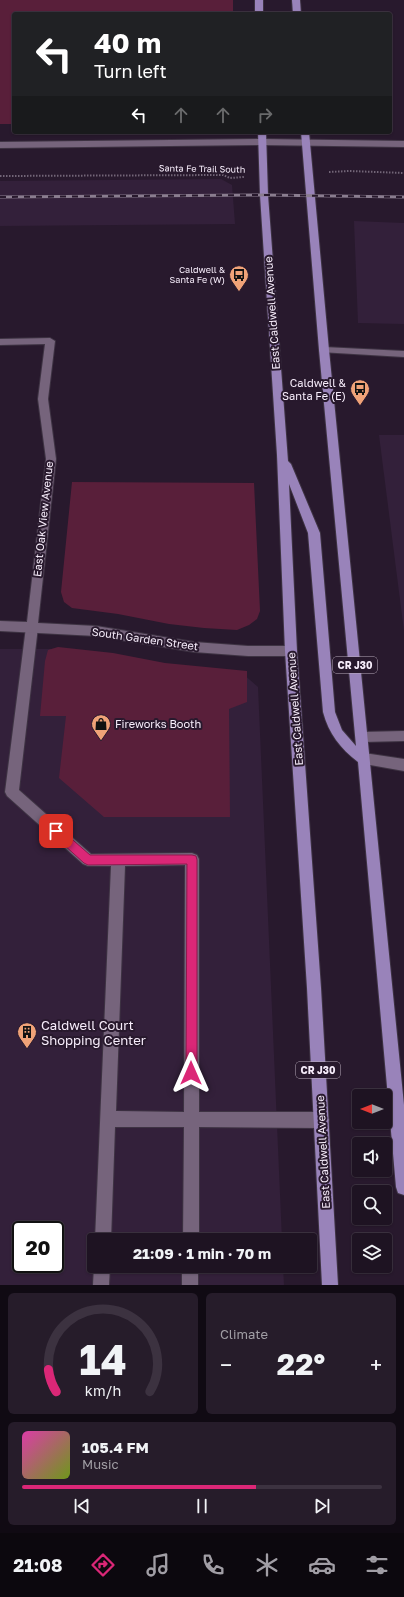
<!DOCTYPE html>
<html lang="en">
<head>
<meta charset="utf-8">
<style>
  body { margin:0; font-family:"Golos Text",sans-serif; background:#261c2a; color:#f1f3f6; height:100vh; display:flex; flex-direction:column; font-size:15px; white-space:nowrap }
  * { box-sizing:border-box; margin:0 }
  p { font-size:13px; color:#a19ea5 }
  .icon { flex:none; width:22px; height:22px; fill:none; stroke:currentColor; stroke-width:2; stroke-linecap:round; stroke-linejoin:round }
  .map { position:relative; height:1285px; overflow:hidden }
  .drawer { display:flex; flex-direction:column; gap:8px; padding:8px; background:#100a13; flex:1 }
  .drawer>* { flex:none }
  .guide { position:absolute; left:12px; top:12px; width:380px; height:122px; border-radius:4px; box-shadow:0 1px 3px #0004,0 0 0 1px #3c3240; background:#202124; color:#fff; overflow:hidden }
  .needle { width:26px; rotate:270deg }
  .controls { position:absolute; left:352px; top:1089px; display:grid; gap:8px }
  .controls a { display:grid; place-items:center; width:40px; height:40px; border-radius:4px; background:#1e1322; box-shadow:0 1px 3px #0004,0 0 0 1px #3c3240; font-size:20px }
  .speed { position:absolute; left:12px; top:1221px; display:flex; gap:8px; font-size:20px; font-weight:700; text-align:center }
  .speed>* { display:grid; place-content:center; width:52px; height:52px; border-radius:50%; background:#1e1322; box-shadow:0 1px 3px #0004,0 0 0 1px #3c3240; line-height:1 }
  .speed .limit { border:2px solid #111; border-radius:6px; background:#fff; color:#111 }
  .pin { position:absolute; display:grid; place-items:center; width:34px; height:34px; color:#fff; margin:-17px; border-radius:8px; box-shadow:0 2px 6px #0006 }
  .me { position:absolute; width:44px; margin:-22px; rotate:0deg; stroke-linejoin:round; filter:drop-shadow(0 0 3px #0008) }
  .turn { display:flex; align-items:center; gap:14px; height:84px; padding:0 16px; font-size:18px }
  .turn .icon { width:52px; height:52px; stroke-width:2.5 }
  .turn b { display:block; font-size:28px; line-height:34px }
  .lanes { display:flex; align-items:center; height:38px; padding:0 16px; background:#0003; justify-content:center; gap:20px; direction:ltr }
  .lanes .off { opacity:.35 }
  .big { font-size:30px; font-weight:700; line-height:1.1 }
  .drawer .tile { flex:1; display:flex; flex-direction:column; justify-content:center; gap:6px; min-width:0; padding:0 14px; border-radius:6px; background:#261c2a }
  .drawer .dial { align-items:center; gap:0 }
  .dial svg { height:104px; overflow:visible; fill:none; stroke:#3c3240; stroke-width:7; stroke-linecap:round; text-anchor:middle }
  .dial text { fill:#f1f3f6; stroke:none }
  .song { display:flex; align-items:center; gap:12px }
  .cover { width:48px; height:48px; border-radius:6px; background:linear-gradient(135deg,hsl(320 70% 55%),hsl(80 70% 35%)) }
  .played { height:4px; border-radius:2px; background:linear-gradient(90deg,#db2777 65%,#3c3240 65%) }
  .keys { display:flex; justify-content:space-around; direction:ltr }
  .heat { display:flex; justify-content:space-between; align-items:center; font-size:22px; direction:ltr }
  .drawer .tiles { flex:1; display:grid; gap:8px; grid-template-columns:1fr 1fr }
  .tile:last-child { grid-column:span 2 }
  .trip { position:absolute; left:87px; top:1233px; width:230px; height:40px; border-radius:4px; background:#1e1322; box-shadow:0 1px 3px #0004,0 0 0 1px #3c3240; font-weight:700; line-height:40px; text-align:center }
  .menu { display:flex; height:64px; justify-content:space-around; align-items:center; background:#0c080e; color:#a19ea5 }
  .menu .icon { width:28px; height:28px }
  .menu .on { color:#db2777 }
  .menu b { font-size:18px; color:#f1f3f6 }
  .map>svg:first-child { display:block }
  .built { fill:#33203a; fill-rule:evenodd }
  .green { fill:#591f3a }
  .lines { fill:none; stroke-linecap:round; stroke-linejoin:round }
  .lane-casing { stroke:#3e3343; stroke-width:2 }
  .street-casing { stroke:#3e3343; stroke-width:2 }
  .secondary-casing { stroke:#3e3343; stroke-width:2 }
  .primary-casing { stroke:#3e3343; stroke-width:2 }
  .path { stroke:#726577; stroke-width:2; stroke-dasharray:1.5 1.5; stroke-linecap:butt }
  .lane { fill:#76647c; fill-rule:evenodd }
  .street { fill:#76647c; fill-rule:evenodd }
  .secondary { fill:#76647c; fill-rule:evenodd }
  .primary { fill:#9983ba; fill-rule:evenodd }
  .rail-casing { stroke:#8a7d8f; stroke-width:3 }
  .rail { stroke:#28192d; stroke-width:2; stroke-dasharray:6; stroke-linecap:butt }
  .route { fill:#db2777; stroke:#8e194d }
  .labels { text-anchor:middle; stroke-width:4; stroke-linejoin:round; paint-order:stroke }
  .far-street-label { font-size:9px; fill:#f7edfb; stroke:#28192d }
  .far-poi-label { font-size:9px; fill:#f7edfb; stroke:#28192d; text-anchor:end }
  .shield { fill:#28192d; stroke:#b9adbd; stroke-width:1 }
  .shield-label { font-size:10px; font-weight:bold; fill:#f7edfb }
  .street-label { font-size:11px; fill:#f7edfb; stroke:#28192d }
  .poi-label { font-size:11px; fill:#f7edfb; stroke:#28192d; text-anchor:end }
  .near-poi-label { font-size:13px; fill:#f7edfb; stroke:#28192d; text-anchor:start }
</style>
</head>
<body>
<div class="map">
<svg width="404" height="1285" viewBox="0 0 404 1285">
  <rect width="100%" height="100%" fill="#28192d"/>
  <g class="built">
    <path d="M 221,179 L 232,185 L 235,224 L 0,226 L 0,181 Z"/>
    <path d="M 354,221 L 404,223 L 404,324 L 358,323 Z"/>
    <path d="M 379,435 L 404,435 L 404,631 Z"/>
    <path d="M 0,649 L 60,649 L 180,669 L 242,673 L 258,687 L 282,1240 L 94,1240 L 94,1266 L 283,1266 L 284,1285 L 0,1285 ZM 21,1230 L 55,1230 L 55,1264 L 21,1264 Z"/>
  </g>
  <g class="green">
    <path d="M 0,0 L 233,0 L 233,14 L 14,14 L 14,124 L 0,124 Z"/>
    <path d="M 72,482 L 254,483 L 260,611 L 257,619 L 249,625 L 237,630 L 204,628 L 169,624 L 118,614 L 72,608 L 64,602 L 61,592 Z"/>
    <path d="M 58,647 L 113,653 L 165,663 L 247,671 L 247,702 L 229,709 L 230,817 L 104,817 L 59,778 L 66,716 L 40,716 L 45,661 L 48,650 Z"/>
  </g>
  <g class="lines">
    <defs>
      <g id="lane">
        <path d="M 324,347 L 404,351 L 404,357 L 320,352 L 319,350 Z"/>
        <path d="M 32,622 L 36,624 L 38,627 L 19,790 L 91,854 L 192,853 L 197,855 L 199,859 L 199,1112 L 321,1112 L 326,1115 L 329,1120 L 326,1125 L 321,1128 L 199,1127 L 199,1240 L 183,1240 L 184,1127 L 115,1127 L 111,1240 L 95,1240 L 111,866 L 88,866 L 83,864 L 7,796 L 5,792 L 26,627 L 28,624 ZM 185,865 L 184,1112 L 116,1111 L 125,866 Z"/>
        <path d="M 404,731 L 404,741 L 362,742 L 358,741 L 356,737 L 358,733 L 362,732 Z"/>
        <path d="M 364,753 L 404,759 L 404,771 L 359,763 L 358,759 L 359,755 Z"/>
        <path d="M 94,1266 L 110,1266 L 109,1285 L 93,1285 Z"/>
        <rect x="182" y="1266" width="16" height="19"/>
      </g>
      <path id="street" d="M 50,338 L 55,341 L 48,399 L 56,459 L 38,623 L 96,626 L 194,642 L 248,646 L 291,646 L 295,648 L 297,651 L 295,654 L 291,656 L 248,656 L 194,652 L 96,636 L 0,631 L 0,621 L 27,622 L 46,459 L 38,399 L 45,344 L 0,345 L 0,339 Z"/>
      <path id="secondary" d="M 262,139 L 404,141 L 404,147 L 262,145 L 0,148 L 0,142 Z"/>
      <g id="primary">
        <rect x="255" y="0" width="8" height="14"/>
        <path d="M 292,0 L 300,0 L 301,14 L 293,14 Z"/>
        <path d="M 258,132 L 266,132 L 268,195 L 288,461 L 291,464 L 320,533 L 335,712 L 342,730 L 356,746 L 319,350 L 301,132 L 309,132 L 329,350 L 404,1105 L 404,1195 L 398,1193 L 396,1187 L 358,762 C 340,748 329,734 323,712 L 308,533 L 289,484 L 297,651 L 321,988 L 338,1285 L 322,1285 L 307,988 L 285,651 L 277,455 L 260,195 Z"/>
      </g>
    </defs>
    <use href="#lane" class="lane-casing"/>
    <use href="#street" class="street-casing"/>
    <use href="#secondary" class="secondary-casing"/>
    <use href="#primary" class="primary-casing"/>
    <g class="path">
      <path d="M 329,172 L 349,171 L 404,173"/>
      <path d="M 0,176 L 223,175 L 230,178 L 244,177"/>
    </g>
    <use href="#lane" class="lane"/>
    <use href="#street" class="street"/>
    <use href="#secondary" class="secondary"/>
    <use href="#primary" class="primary"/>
    <defs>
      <path id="rail" d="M 0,197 L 264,195 L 404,197"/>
    </defs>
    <use href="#rail" class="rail-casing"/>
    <use href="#rail" class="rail"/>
  </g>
  <path class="route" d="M 56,826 L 59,828 L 90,855 L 192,855 L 196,856 L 197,860 L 197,1073 L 195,1077 L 191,1079 L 187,1077 L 186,1073 L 187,864 L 88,865 L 84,863 L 52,834 L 50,831 L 52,828 Z"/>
  <defs>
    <symbol id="bus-pin" viewBox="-11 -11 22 30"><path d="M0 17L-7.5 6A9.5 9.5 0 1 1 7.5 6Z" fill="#f0a278" stroke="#28192d"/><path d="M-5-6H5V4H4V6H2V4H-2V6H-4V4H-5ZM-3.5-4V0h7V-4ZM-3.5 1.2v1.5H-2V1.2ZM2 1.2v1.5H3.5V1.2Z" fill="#111"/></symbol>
    <symbol id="shop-pin" viewBox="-11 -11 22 30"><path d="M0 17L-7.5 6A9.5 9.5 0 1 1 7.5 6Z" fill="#f0a278" stroke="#28192d"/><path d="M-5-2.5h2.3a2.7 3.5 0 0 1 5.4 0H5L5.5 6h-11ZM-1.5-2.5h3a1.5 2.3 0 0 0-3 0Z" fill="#111"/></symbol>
    <symbol id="building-pin" viewBox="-11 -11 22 30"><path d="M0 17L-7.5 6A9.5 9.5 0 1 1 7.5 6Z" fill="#f0a278" stroke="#28192d"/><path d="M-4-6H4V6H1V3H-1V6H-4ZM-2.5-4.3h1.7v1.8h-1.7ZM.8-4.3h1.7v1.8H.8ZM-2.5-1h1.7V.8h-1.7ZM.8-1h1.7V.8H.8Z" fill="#111"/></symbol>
  </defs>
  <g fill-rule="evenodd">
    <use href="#bus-pin" x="228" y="264" width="22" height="30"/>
    <use href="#bus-pin" x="349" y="378" width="22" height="30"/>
    <use href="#shop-pin" x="90" y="713" width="22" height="30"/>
    <use href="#building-pin" x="16" y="1021" width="22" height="30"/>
  </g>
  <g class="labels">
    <g class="far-street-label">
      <text transform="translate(202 169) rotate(1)" y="3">Santa Fe Trail South</text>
    </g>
    <g class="far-poi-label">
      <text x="225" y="273">Caldwell &amp;<tspan x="225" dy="10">Santa Fe (W)</tspan></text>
    </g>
    <g class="shield">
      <rect x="333" y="657" width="44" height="16" rx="3"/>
      <rect x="296" y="1062" width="44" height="16" rx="3"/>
    </g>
    <g class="shield-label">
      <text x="355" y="669">CR J30</text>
      <text x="318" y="1074">CR J30</text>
    </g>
    <g class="street-label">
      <text transform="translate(272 313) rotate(-94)" y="4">East Caldwell Avenue</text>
      <text transform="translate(43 519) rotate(-84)" y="4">East Oak View Avenue</text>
      <text transform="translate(145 639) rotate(8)" y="4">South Garden Street</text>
      <text transform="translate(295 709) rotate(-94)" y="4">East Caldwell Avenue</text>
      <text transform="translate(323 1152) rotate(-93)" y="4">East Caldwell Avenue</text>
    </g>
    <g class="poi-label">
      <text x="346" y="387">Caldwell &amp;<tspan x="346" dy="13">Santa Fe (E)</tspan></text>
      <text x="115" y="728" text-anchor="start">Fireworks Booth</text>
    </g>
    <g class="near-poi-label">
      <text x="41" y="1030">Caldwell Court<tspan x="41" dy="15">Shopping Center</tspan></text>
    </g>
  </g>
</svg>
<div class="controls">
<a><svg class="needle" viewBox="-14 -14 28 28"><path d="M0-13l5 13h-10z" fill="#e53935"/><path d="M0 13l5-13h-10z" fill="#a19ea5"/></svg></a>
<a><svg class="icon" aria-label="sound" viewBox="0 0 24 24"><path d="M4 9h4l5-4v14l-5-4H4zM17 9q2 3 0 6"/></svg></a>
<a><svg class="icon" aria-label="search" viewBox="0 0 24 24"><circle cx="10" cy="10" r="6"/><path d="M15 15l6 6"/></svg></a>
<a><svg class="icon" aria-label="layers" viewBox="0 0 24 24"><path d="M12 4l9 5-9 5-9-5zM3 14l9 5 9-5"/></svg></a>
</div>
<div class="speed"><div class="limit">20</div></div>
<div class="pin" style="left:56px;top:831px;background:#d93025"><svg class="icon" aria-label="arrive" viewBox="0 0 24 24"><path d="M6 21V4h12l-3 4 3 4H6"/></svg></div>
<svg class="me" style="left:191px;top:1073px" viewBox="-20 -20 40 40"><path d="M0-17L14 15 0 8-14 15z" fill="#db2777" stroke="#fff" stroke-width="4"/></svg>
<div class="trip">21:09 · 1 min · 70 m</div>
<div class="guide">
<div class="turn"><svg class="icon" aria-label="left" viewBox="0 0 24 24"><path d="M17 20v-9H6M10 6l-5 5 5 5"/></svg><div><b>40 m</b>Turn left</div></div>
<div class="lanes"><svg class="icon" aria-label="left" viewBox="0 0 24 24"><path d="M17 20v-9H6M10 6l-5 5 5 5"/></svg><svg class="icon off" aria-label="ahead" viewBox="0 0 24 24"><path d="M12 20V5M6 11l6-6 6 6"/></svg><svg class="icon off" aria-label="ahead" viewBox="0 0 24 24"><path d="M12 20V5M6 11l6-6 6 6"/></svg><svg class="icon off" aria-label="right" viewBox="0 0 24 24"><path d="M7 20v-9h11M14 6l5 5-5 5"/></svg></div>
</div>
</div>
<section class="drawer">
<div class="tiles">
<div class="tile dial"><svg viewBox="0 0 100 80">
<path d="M14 69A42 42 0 1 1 86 69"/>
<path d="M14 69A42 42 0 0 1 8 52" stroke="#db2777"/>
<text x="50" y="56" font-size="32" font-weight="700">14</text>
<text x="50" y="72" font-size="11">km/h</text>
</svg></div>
<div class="tile"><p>Climate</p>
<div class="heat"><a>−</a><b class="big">22°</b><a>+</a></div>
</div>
<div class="tile">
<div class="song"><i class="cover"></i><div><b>105.4 FM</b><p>Music</p></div></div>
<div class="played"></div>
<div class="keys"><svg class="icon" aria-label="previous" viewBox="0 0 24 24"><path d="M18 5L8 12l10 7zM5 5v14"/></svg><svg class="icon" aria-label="pause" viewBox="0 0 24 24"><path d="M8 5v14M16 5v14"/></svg><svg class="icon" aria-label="next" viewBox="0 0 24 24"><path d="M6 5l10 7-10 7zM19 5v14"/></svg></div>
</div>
</div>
</section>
<nav class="menu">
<b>21:08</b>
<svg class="icon on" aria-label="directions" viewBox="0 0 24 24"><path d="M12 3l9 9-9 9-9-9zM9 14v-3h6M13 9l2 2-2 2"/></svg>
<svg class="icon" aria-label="music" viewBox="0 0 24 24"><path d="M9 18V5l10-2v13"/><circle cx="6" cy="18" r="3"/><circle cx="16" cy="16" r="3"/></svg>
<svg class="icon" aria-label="phone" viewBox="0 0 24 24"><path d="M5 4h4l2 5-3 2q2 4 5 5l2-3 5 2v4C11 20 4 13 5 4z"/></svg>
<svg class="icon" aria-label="climate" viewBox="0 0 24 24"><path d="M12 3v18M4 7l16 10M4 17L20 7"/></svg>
<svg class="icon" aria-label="car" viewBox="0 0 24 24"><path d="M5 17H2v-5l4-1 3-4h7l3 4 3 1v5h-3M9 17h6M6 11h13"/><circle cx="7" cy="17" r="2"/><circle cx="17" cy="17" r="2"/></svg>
<svg class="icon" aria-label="filters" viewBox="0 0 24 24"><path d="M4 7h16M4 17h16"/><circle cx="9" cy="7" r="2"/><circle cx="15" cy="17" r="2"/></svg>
</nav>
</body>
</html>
